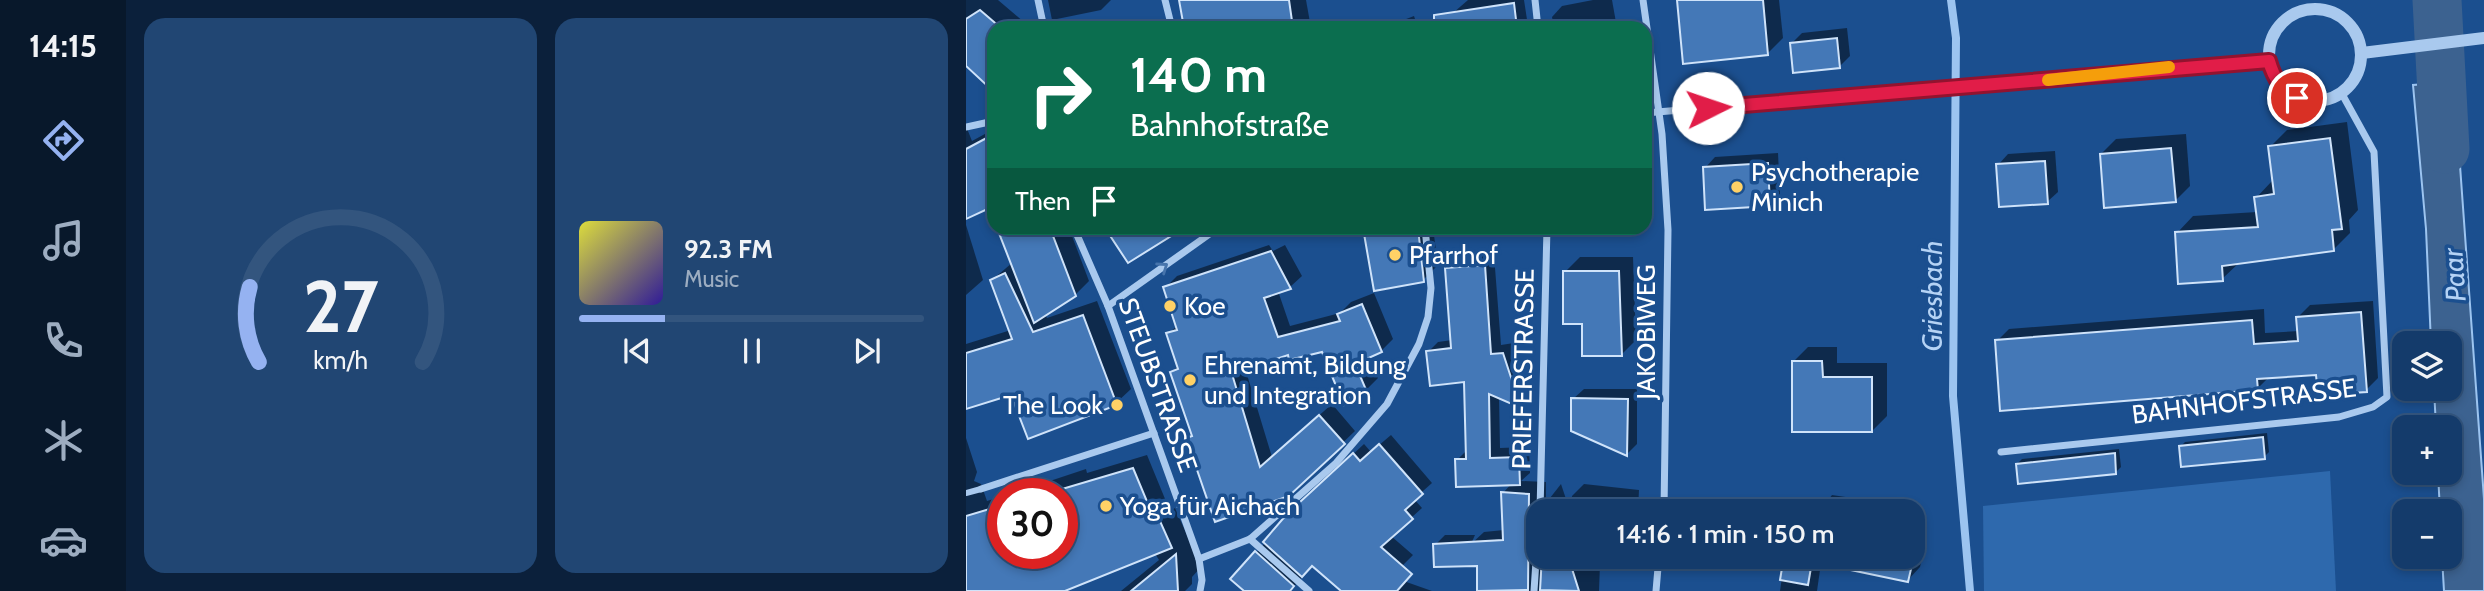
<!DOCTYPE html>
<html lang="en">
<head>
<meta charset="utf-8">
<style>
  body { margin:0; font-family:Cabin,sans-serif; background:#214673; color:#f1f3f6; height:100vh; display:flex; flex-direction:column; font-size:26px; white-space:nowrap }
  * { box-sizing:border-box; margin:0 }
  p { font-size:23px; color:#9dadc1 }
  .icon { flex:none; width:38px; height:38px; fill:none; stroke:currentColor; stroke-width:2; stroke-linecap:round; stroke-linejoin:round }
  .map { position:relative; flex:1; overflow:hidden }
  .side { display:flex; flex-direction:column; gap:18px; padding:18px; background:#0b203b; width:840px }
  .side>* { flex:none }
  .top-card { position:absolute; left:21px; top:21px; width:665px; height:214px; border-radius:21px; box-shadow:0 4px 10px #0003,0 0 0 2px #33557e; background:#0b6e4f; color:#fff; overflow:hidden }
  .controls { position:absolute; left:1426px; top:331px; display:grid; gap:14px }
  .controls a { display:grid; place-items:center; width:70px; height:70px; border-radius:14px; background:#143b6b; box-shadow:0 4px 10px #0003,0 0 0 2px #33557e; font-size:35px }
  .speed { position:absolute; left:21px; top:478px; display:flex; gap:14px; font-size:35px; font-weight:700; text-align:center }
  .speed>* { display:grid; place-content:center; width:91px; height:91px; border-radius:50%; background:#143b6b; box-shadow:0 4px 10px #0003,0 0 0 2px #33557e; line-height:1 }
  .speed .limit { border:10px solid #d22; background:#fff; color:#111 }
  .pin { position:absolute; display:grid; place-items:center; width:60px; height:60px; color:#fff; margin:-30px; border:4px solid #fff; border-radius:50%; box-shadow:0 2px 7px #0007 }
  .me { position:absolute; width:77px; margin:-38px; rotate:86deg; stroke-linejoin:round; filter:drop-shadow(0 0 5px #0008) }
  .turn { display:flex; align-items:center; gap:24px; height:147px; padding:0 28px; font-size:32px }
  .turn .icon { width:91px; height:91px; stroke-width:2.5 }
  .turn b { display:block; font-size:49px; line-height:60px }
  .then { display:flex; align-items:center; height:66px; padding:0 28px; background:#0003; gap:14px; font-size:26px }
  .side .card { flex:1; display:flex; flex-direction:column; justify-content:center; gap:10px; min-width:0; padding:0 24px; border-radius:21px; background:#214673 }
  .side .dial { align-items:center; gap:0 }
  .dial svg { height:182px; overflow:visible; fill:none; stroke:#33557e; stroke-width:7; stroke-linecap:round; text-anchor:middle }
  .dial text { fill:#f1f3f6; stroke:none }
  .song { display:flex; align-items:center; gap:21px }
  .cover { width:84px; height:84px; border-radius:10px; background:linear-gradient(135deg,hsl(60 70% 55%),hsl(250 70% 35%)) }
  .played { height:7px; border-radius:4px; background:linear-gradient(90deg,#95b2f1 25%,#33557e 25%) }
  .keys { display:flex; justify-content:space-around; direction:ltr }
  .side .tiles { flex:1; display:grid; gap:18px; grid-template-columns:repeat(2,1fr) }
  .trip { position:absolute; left:560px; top:499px; width:399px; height:70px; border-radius:21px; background:#143b6b; box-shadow:0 4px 10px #0003,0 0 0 2px #33557e; font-weight:600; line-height:70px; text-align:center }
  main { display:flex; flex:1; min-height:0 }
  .menu { display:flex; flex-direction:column; width:126px; justify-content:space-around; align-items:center; background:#08182b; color:#9dadc1 }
  .menu .icon { width:49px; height:49px }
  .menu .selected { color:#95b2f1 }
  .menu b { font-size:32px; color:#f1f3f6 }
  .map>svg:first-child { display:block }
  .green { fill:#2e69ad }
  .water { fill:#3c6290; stroke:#9cc4f0; stroke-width:2 }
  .shadow { fill:#0007 }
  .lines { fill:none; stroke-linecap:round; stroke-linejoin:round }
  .stream { stroke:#9cc4f0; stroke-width:8 }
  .river { stroke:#3c6290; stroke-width:49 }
  .building { fill:#4478b7; stroke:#cfe3fa; stroke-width:2 }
  .pedestrian { stroke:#a9c9ee; stroke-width:6 }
  .minor { stroke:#a9c9ee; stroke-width:7 }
  .tertiary { stroke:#a9c9ee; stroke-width:12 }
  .oneway { stroke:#4674ac }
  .route-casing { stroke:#92132f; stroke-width:18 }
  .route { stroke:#e11d48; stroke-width:12 }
  .slow { stroke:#f59e0b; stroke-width:12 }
  .poi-dot { fill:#ffd166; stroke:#1b4f8f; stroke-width:2.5 }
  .labels { text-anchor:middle; stroke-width:7; stroke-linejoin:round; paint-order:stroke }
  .poi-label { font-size:26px; fill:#fff; stroke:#1b4f8f; text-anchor:start }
  .street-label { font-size:26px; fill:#fff; stroke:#1b4f8f }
  .water-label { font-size:28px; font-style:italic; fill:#b5d3f5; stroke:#1b4f8f }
</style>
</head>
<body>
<main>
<nav class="menu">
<b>14:15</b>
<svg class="icon selected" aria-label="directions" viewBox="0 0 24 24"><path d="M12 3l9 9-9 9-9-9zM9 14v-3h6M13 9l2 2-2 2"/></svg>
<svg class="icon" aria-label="music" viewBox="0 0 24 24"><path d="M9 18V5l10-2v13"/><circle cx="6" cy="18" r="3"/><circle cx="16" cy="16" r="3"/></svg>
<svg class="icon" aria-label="phone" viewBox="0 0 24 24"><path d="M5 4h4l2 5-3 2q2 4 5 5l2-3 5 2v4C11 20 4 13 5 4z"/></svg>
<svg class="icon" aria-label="climate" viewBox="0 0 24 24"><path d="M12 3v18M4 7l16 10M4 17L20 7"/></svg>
<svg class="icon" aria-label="car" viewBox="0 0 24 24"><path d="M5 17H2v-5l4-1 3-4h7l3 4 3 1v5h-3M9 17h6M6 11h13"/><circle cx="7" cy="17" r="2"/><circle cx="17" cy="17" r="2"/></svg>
</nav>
<section class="side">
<div class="tiles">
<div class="card dial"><svg viewBox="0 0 100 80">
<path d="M14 69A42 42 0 1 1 86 69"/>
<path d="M14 69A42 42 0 0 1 10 36" stroke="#95b2f1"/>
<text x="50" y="56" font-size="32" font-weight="700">27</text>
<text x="50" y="72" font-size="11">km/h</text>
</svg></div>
<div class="card">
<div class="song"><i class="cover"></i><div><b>92.3 FM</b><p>Music</p></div></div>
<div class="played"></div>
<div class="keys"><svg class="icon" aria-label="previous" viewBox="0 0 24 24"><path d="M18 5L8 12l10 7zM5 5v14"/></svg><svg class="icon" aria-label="pause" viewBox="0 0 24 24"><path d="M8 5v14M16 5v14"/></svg><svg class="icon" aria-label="next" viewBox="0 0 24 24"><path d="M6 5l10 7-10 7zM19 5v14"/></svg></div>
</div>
</div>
</section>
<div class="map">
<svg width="1518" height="591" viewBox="0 0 1518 591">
  <rect width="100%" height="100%" fill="#1b4f8f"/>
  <path class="green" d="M 1364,471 L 1370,591 L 1018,591 L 1017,506 Z"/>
  <path class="water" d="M 1488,82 L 1518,499 L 1518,591 L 1478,591 L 1476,557 L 1484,556 L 1484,511 L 1474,511 L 1472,473 L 1484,472 L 1484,427 L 1470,427 L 1468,389 L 1484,388 L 1484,343 L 1465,343 L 1460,229 L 1447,85 Z"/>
  <g class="shadow">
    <path d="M 0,0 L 32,0 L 65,28 L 28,28 L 28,76 L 0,63 Z"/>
    <path d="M 82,0 L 145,0 L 135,10 L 86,20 Z"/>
    <path d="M 215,0 L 340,0 L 345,28 L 220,28 Z"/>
    <path d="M 502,0 L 558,0 L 562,26 L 489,28 L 487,13 Z"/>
    <path d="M 627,0 L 646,0 L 651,28 L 588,28 L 586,17 L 596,6 Z"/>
    <path d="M 713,0 L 813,0 L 817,38 L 802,53 Z"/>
    <path d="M 448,16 L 452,28 L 417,28 Z"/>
    <path d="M 391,22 L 394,28 L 375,28 Z"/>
    <path d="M 881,28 L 884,56 L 874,66 L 826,43 L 836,33 Z"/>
    <path d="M 1381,122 L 1392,210 L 1383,220 L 1384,233 L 1367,250 L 1274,262 L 1256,279 L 1211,233 L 1227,216 L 1291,212 L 1290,198 L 1306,181 L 1304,147 L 1321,130 Z"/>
    <path d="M 0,126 L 6,141 L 28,129 L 28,215 L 24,204 L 0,216 Z"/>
    <path d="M 1220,134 L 1224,186 L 1209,201 L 1135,154 L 1150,139 Z"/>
    <path d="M 1089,151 L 1092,192 L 1081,202 L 1032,165 L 1042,154 Z"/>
    <path d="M 812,153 L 814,194 L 803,204 L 739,168 L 749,157 Z"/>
    <path d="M 0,225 L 17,280 L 0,295 Z"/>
    <path d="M 33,228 L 103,228 L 123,281 L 109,295 L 79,314 L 81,318 L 131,301 L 165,389 L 150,403 L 46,393 L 0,407 L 0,344 L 45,330 L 26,280 L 46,263 Z"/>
    <path d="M 143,228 L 209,228 L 163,261 Z"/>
    <path d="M 399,228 L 467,228 L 472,265 L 457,280 L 410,289 Z"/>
    <path d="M 303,245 L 307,251 L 319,245 L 336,276 L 324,287 L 312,291 L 324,326 L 374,313 L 385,302 L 408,293 L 427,339 L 415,351 L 402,356 L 412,378 L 400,390 L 357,350 L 323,353 L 279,368 L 306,457 L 366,404 L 389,431 L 323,494 L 222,439 L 227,433 L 206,372 L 213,365 L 202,334 L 212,325 L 199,288 L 211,276 Z"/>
    <path d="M 528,255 L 535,345 L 548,343 L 564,396 L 555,406 L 533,396 L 534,448 L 563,447 L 564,473 L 555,481 L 580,482 L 580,499 L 586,511 L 572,511 L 572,556 L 643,556 L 634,564 L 633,591 L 513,591 L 513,565 L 469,545 L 479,535 L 509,535 L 505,544 L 518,532 L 538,530 L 537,493 L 546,483 L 491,460 L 502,449 L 500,380 L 462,352 L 472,342 L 486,340 L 481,268 L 492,258 Z"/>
    <path d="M 614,257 L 667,257 L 670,340 L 655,355 L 618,322 L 599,272 Z"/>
    <path d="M 1407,301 L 1412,378 L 1400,390 L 1352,373 L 1303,377 L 1291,389 L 1031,341 L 1043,329 L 1298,309 L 1299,333 L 1333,331 L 1332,317 L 1344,305 Z"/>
    <path d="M 842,347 L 871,347 L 871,363 L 921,363 L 921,416 L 906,431 L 827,362 Z"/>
    <path d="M 618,389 L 671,389 L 671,444 L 661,454 L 607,399 Z"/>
    <path d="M 1301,433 L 1303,452 L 1298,457 L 1214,447 L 1219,442 Z"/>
    <path d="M 425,435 L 466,483 L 448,499 L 456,508 L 425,536 L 447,555 L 437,565 L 395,566 L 466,591 L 386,591 L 347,564 L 324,591 L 281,591 L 290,553 L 334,504 L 398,444 L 405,452 Z"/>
    <path d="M 0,438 L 11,472 L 8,481 L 15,484 L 21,501 L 37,496 L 37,553 L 96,553 L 96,494 L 45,494 L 120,469 L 121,473 L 181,455 L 204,511 L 209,508 L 235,567 L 226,577 L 226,584 L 219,591 L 155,591 L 193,560 L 183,544 L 91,591 L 0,591 Z"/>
    <path d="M 1153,449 L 1155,467 L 1150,472 L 1051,464 L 1056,459 Z"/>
    <path d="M 595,484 L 604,511 L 590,511 L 584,498 Z"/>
    <path d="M 618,484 L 673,490 L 672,511 L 605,511 L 606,496 Z"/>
    <path d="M 866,495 L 927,504 L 926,511 L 854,511 Z"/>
    <path d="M 947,535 L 961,538 L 954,567 L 942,580 Z"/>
    <path d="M 819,556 L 856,556 L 851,591 L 814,591 Z"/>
  </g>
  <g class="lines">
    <path class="stream" d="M 985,0 L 990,38 L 987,396 L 1004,591"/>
    <path class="river" d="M 1471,0 L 1479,149"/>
  </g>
  <g class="building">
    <path d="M 213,0 L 323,0 L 327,28 L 218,28 Z"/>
    <path d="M 711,0 L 797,0 L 802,55 L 717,64 Z"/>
    <path d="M 548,3 L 551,28 L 468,28 L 468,15 Z"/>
    <path d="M 14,10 L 35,28 L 28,28 L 28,92 L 0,66 L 0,19 Z"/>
    <path d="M 871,38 L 874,68 L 827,73 L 824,43 Z"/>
    <path d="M 28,134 L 28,206 L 0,219 L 0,149 Z"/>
    <path d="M 1364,138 L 1376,229 L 1366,230 L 1368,251 L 1256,266 L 1257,281 L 1212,284 L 1209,232 L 1292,227 L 1288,197 L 1308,194 L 1302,146 Z"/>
    <path d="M 1205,148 L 1210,202 L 1138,208 L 1134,154 Z"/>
    <path d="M 1079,161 L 1082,204 L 1033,207 L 1030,164 Z"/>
    <path d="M 802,163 L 804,206 L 739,210 L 737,167 Z"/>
    <path d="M 31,228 L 84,228 L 110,296 L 68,323 Z"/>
    <path d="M 139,228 L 218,228 L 162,263 Z"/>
    <path d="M 397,228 L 452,228 L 458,282 L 408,291 Z"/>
    <path d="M 305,251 L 325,289 L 298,298 L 312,337 L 374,321 L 371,314 L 396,304 L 416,352 L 389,364 L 401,392 L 378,405 L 356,352 L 323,360 L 322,355 L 266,374 L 294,467 L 353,415 L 379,444 L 323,496 L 249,522 L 220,438 L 226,436 L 204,372 L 212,369 L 200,333 L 211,330 L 197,287 Z"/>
    <path d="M 519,265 L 525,354 L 537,353 L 555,408 L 523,394 L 524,458 L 553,457 L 554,485 L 490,487 L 489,459 L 500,459 L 498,382 L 464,386 L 460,351 L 485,348 L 479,268 Z"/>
    <path d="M 597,271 L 653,271 L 656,356 L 616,356 L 616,324 L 597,324 Z"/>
    <path d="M 39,273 L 67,332 L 117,315 L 151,405 L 62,439 L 45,395 L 0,409 L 0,353 L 46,339 L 24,280 Z"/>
    <path d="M 1395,312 L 1401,392 L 1352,395 L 1350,375 L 1291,379 L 1292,390 L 1034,411 L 1029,340 L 1286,320 L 1288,344 L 1332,341 L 1330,317 Z"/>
    <path d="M 826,361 L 856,361 L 857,377 L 906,377 L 906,432 L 826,432 Z"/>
    <path d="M 605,398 L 662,399 L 661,456 L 605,431 Z"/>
    <path d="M 1297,437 L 1299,459 L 1215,467 L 1213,446 Z"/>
    <path d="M 413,444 L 457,494 L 439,510 L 447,519 L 415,547 L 446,574 L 431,591 L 375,591 L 346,566 L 336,577 L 297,542 L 321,514 L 387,453 L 394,461 Z"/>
    <path d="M 1149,453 L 1150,474 L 1052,484 L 1050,464 Z"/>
    <path d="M 167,468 L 190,523 L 194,521 L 206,548 L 99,591 L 0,591 L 0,516 L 37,505 L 37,553 L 96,553 L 96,489 Z"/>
    <path d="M 535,492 L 563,494 L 562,590 L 511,591 L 511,566 L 468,567 L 467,544 L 537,540 Z"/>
    <path d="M 289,551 L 328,586 L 324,591 L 278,591 L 264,579 Z"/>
    <path d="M 210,554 L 212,591 L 165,591 Z"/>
    <path d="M 576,556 L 602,556 L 613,591 L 574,590 Z"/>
    <path d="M 818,556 L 847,556 L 842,585 L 814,580 Z"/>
    <path d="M 871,556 L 948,556 L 942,582 L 870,567 Z"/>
  </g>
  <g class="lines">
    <path class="pedestrian" d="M 0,493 L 15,489"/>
    <g class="minor">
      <path d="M 72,0 L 78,28"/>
      <path d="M 199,0 L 206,28"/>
      <path d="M 569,0 L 572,28"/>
      <path d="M 677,0 L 696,134 L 702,230 L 698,511"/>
      <path d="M 679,113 L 1303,61"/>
      <path d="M 0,127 L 28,121"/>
      <path d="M 108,228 L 142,306 L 233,559 L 236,580 L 234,591"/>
      <path d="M 142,306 L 252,228"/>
      <path d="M 1035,452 L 1373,417 L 1407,407 L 1421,397 L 1408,152 L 1376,94"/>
      <path d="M 15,489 L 188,433"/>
      <path d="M 574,511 L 581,228"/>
      <path d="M 284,539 L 343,591"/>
      <path d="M 233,559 L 284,539 L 370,463 L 421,404 L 453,344 L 462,317 L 465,288 L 459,228"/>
      <path d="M 568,591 L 572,531"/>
      <path d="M 690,591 L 693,556"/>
    </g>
    <g class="tertiary">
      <circle cx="1349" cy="55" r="46"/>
      <path d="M 1396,53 L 1518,38"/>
    </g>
  </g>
  <defs><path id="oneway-chevron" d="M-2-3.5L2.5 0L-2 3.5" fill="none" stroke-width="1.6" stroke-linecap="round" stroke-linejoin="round" transform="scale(1.75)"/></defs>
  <use class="oneway" href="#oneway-chevron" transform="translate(197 267) rotate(-35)"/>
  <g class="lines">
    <defs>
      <path id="route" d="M 742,108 L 1303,61 C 1308,79 1315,88 1331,98"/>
    </defs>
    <use href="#route" class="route-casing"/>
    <use href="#route" class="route"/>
    <path class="slow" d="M 1082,80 L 1203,67"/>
  </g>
  <g class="poi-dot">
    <circle cx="771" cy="187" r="7"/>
    <circle cx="429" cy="255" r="7"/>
    <circle cx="204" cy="306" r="7"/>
    <circle cx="224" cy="380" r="7"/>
    <circle cx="151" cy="405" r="7"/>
    <circle cx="140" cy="506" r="7"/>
  </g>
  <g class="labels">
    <g class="poi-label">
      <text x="785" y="181">Psychotherapie<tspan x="785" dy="30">Minich</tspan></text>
      <text x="443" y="264">Pfarrhof</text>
      <text x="218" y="315">Koe</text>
      <text x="238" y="374">Ehrenamt, Bildung<tspan x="238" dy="30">und Integration</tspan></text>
      <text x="137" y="414" text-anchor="end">The Look</text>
      <text x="154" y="515">Yoga für Aichach</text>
    </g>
    <g class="street-label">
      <text transform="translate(680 332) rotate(-90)" y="9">JAKOBIWEG</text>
      <text transform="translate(557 369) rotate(-89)" y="9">PRIEFERSTRASSE</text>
      <text transform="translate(192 385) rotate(70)" y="9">STEUBSTRASSE</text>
      <text transform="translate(1278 401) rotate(-7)" y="9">BAHNHOFSTRASSE</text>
    </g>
    <g class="water-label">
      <text transform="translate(1488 275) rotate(-94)" y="10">Paar</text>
      <text transform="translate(966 296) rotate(-90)" y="10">Griesbach</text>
    </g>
  </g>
</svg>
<div class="controls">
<a><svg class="icon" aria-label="layers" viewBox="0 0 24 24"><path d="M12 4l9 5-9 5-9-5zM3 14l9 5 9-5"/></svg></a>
<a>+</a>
<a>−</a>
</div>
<div class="speed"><div class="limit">30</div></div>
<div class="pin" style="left:1331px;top:98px;background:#d93025"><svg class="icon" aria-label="arrive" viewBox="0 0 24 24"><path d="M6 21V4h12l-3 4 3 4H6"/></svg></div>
<svg class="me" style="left:742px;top:108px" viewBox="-20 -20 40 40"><circle r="19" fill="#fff"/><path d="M0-13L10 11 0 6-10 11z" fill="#e11d48"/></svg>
<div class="trip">14:16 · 1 min · 150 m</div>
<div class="top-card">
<div class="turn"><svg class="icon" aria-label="right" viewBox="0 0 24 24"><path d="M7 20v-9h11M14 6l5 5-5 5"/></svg><div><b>140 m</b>Bahnhofstraße</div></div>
<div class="then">Then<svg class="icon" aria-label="arrive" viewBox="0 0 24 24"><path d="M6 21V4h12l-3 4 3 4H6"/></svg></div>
</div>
</div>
</main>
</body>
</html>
